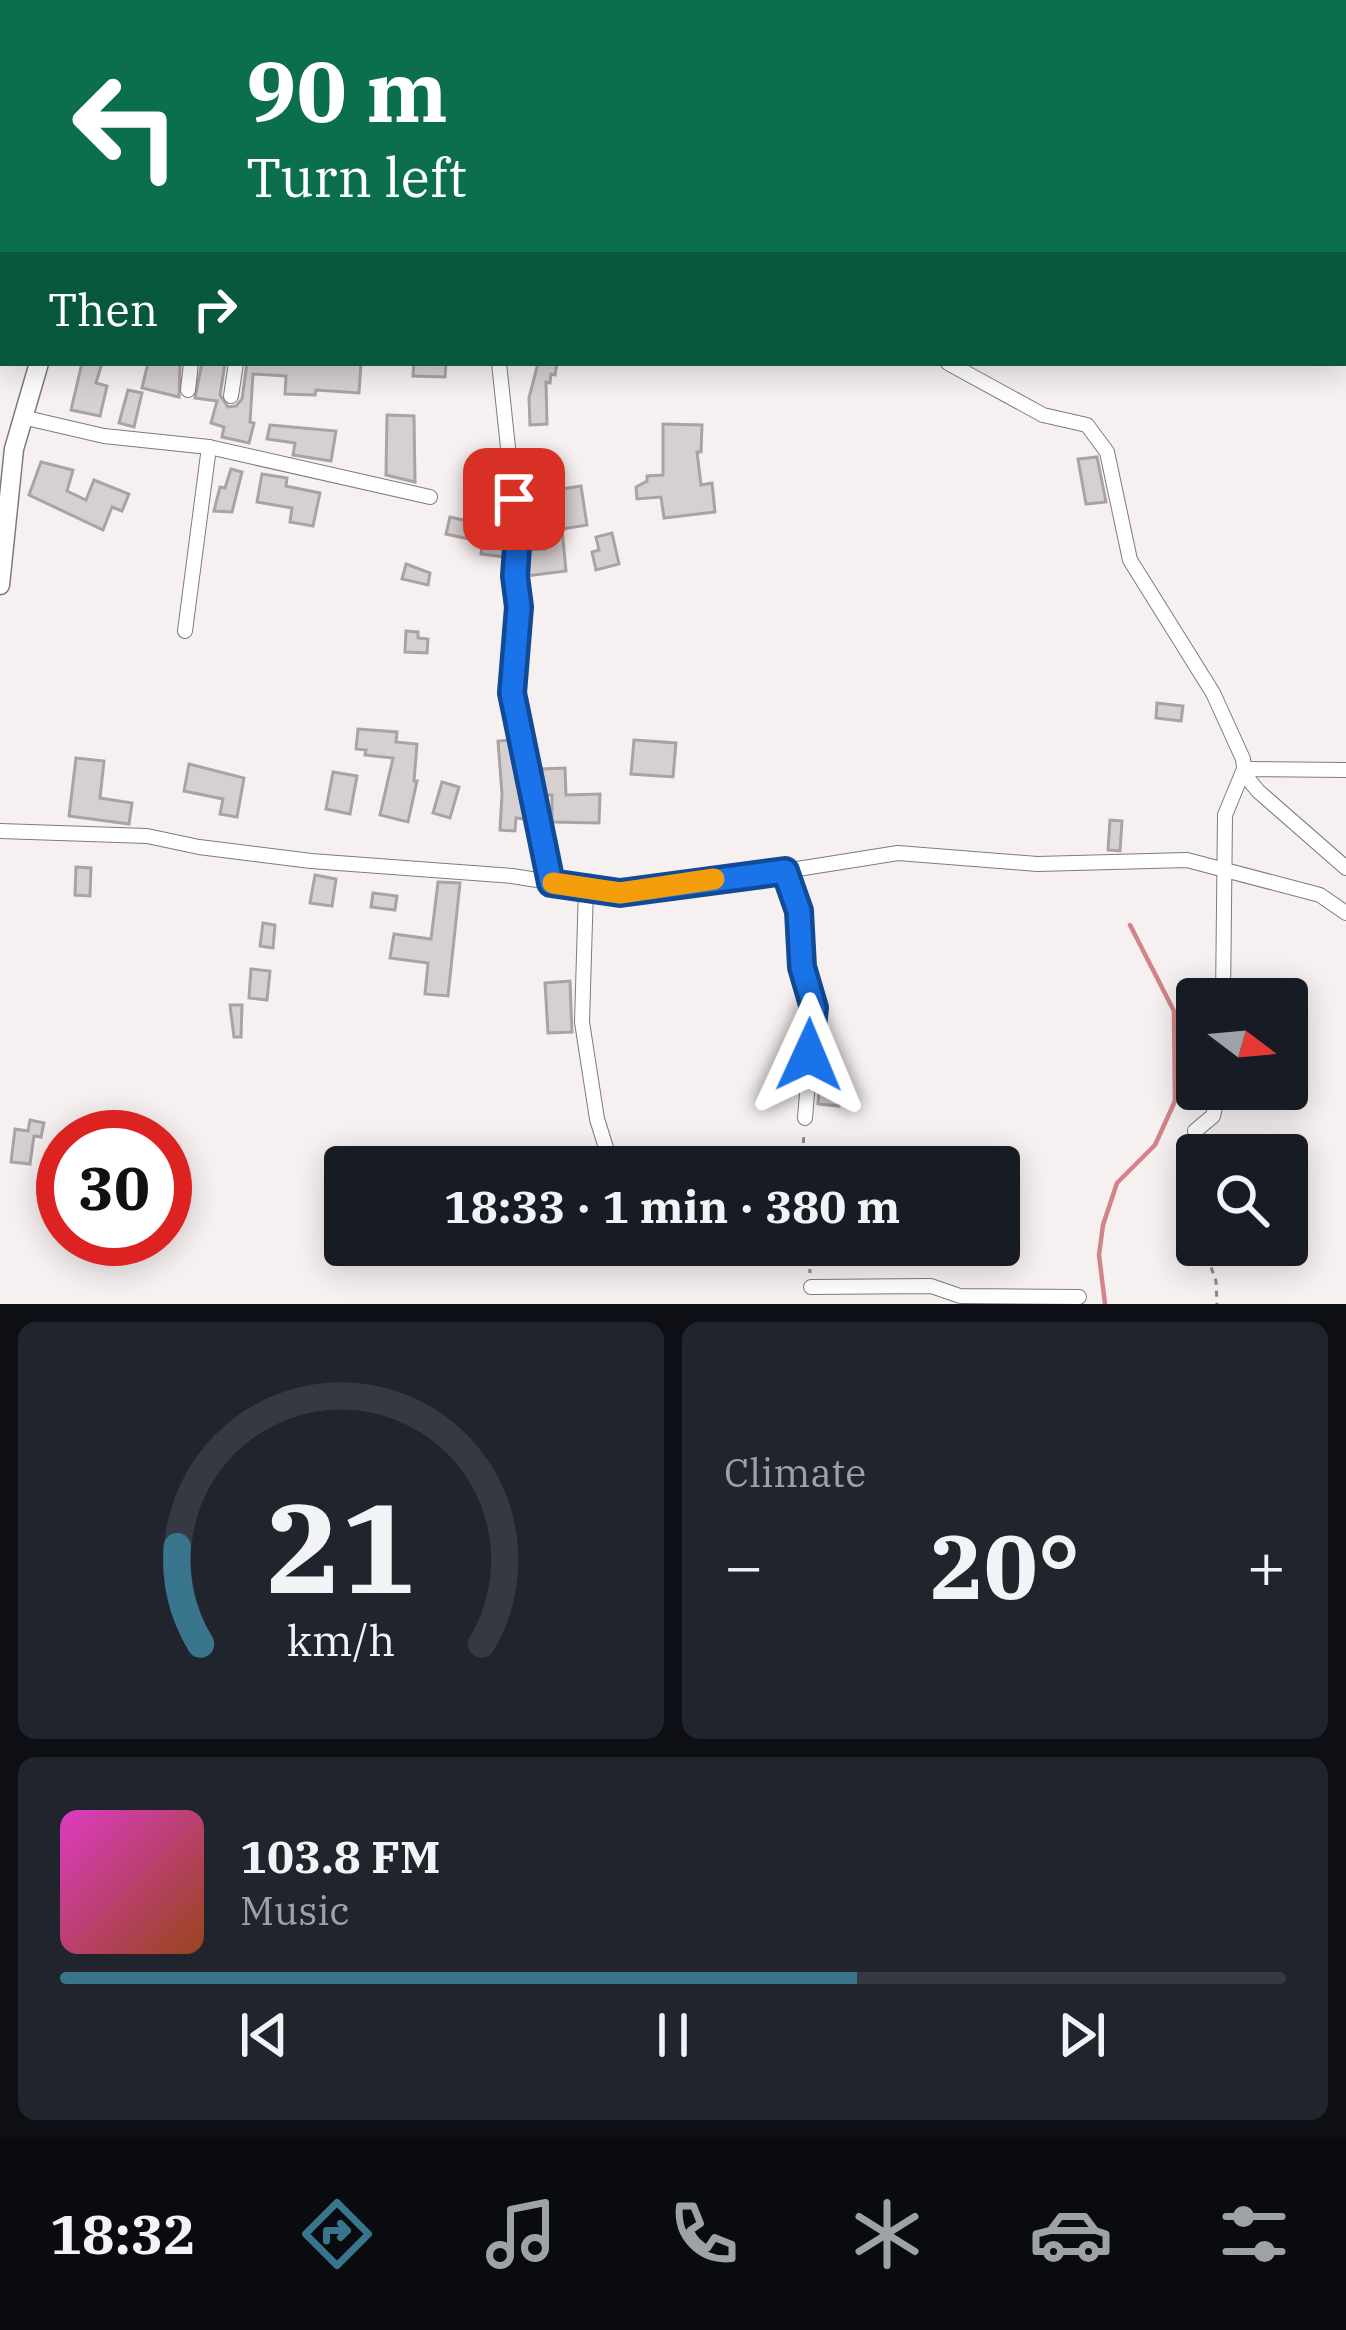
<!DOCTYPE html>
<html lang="en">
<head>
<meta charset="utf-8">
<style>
  body { margin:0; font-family:"IBM Plex Serif",serif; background:#20242c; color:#f1f3f6; height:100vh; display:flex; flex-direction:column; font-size:45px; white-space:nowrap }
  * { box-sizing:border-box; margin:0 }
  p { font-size:39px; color:#9ea1a6 }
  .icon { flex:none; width:66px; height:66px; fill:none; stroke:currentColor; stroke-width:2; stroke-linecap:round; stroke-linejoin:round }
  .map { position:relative; height:1304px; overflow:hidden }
  .side { display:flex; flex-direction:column; gap:18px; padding:18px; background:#0d0f14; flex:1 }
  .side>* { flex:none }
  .banner { position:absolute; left:0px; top:0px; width:1347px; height:366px; box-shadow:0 6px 30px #0003; background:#0b6e4f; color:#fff; overflow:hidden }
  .needle { width:78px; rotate:106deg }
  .tools { position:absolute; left:1176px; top:978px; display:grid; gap:24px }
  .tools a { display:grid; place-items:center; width:132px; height:132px; border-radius:12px; background:#171b24; box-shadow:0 6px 30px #0003; font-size:60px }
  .speed { position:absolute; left:36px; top:1110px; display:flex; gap:24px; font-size:60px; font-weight:700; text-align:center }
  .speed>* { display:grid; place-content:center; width:156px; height:156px; border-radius:50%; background:#171b24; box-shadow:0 6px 30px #0003; line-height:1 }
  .speed .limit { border:18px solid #d22; background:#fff; color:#111 }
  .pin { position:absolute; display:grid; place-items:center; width:102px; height:102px; color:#fff; margin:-51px; border-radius:24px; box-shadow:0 6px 18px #0006 }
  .me { position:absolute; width:132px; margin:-66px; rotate:1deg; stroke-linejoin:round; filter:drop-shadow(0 0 9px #0008) }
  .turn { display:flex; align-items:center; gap:42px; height:252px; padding:0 48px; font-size:54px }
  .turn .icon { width:156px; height:156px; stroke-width:2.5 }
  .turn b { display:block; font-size:84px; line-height:102px }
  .then { display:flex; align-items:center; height:114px; padding:0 48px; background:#0003; gap:24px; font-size:45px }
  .big { font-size:90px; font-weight:700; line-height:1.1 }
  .side .card { flex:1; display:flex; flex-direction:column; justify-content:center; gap:18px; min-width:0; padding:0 42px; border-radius:18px; background:#20242c }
  .side .dial { align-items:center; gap:0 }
  .dial svg { height:312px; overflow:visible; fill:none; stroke:#363941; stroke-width:7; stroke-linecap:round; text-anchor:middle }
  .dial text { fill:#f1f3f6; stroke:none }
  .song { display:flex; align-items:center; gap:36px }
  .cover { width:144px; height:144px; border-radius:18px; background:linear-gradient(135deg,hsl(310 70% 55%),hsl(20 70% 35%)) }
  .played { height:12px; border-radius:6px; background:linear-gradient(90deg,#39758d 65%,#363941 65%) }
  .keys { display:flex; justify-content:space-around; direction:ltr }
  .heat { display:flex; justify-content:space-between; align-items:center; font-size:66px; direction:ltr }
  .side .tiles { flex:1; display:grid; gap:18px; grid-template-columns:1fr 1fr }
  .card:last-child { grid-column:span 2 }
  .trip { position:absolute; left:324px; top:1146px; width:696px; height:120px; border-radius:12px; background:#171b24; box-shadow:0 6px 30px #0003; font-weight:700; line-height:120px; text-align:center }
  .tab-bar { display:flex; height:192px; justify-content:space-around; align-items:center; background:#090b0e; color:#9ea1a6 }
  .tab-bar .icon { width:84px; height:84px }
  .tab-bar .active { color:#39758d }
  .tab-bar b { font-size:54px; color:#f1f3f6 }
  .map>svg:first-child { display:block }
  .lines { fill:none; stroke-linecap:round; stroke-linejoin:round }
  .stream { stroke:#d18489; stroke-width:4.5 }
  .building { fill:#d7d0d0; stroke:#aaa3a3; stroke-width:3 }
  .street-casing { stroke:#807a7a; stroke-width:16 }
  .secondary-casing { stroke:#807a7a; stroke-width:21 }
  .path { stroke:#8e8989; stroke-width:3; stroke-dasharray:6 6; stroke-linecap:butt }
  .street { stroke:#fff; stroke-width:14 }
  .secondary { stroke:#fff; stroke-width:18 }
  .route-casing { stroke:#114b97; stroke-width:30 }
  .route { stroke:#1a73e8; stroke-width:21 }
  .slow { stroke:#f59e0b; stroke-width:21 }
</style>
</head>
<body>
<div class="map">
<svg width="1346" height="1304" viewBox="0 0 1346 1304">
  <rect width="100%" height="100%" fill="#f7f0f0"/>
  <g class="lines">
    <path class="stream" d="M 1105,1304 L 1099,1255 L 1103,1225 L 1117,1183 L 1155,1145 L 1175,1101 L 1174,1011 L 1130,925"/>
  </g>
  <g class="building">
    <path d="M 82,363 L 102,363 L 96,383 L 107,386 L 100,416 L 71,410 Z"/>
    <path d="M 148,363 L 180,363 L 179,397 L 142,388 Z"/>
    <path d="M 202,363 L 225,363 L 220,395 L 228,407 L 236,406 L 242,399 L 247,363 L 361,363 L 359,393 L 316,390 L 315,395 L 285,394 L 286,376 L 253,374 L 250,422 L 254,423 L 249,443 L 222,437 L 224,427 L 211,423 L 217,401 L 195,398 Z"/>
    <path d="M 414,363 L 446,363 L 445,377 L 413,376 Z"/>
    <path d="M 538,363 L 557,363 L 555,375 L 551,374 L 550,383 L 546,382 L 547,424 L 530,425 L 529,398 Z"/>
    <path d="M 128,390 L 142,393 L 134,427 L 119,423 Z"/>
    <path d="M 387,415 L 414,416 L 415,482 L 386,475 Z"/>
    <path d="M 663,424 L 702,425 L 701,452 L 697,452 L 701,485 L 712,483 L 715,512 L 664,518 L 661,497 L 637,499 L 636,487 L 647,481 L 647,476 L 663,475 Z"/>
    <path d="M 270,425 L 336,431 L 331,461 L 293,455 L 295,443 L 267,439 Z"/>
    <path d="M 1097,457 L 1106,502 L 1086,504 L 1078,459 Z"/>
    <path d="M 41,462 L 73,470 L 67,491 L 86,500 L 94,480 L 129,494 L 122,511 L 112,507 L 103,530 L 29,495 Z"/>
    <path d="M 231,469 L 242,472 L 232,512 L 214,511 L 220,487 L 225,488 Z"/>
    <path d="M 262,474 L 287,478 L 286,486 L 320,493 L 313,526 L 290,522 L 292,508 L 257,502 Z"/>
    <path d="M 581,486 L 587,525 L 562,529 L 566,571 L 526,576 L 527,550 L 545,549 L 536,493 Z"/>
    <path d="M 450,517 L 505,529 L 505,557 L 481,554 L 483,542 L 446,534 Z"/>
    <path d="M 612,533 L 619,564 L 596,570 L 592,552 L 599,550 L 596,537 Z"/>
    <path d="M 406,564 L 430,573 L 428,585 L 402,579 Z"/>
    <path d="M 406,631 L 418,632 L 418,638 L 428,639 L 427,653 L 405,652 Z"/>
    <path d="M 1157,703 L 1183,706 L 1181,721 L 1156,718 Z"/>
    <path d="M 358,729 L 397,732 L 396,742 L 417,744 L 414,781 L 417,781 L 408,822 L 380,815 L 393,758 L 365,755 L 366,750 L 356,749 Z"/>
    <path d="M 510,740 L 525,814 L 525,819 L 516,818 L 515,831 L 500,830 L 502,794 L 498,741 Z"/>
    <path d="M 634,740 L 676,743 L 673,777 L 631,774 Z"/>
    <path d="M 76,758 L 104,761 L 100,798 L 132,803 L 129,824 L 69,816 Z"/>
    <path d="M 189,764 L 244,778 L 237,817 L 220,814 L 223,799 L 184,791 Z"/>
    <path d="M 565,768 L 566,795 L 600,794 L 599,823 L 552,822 L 552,795 L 545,795 L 541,769 Z"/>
    <path d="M 333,772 L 357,776 L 350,814 L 326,809 Z"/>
    <path d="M 442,782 L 459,787 L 450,818 L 433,813 Z"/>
    <path d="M 1110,820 L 1122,821 L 1120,851 L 1108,850 Z"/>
    <path d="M 76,867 L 91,868 L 90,896 L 75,895 Z"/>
    <path d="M 315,875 L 336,879 L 332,906 L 310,903 Z"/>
    <path d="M 438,882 L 460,883 L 448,996 L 425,994 L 428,963 L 390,958 L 394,934 L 431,939 Z"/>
    <path d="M 373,893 L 397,896 L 395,910 L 371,907 Z"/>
    <path d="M 263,923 L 275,925 L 273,948 L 260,946 Z"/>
    <path d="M 251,969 L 270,971 L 267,1000 L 249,998 Z"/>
    <path d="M 570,981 L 572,1032 L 548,1033 L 545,983 Z"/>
    <path d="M 230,1005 L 242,1005 L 241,1037 L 234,1037 Z"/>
    <path d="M 819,1090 L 840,1092 L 839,1106 L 818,1104 Z"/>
    <path d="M 30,1120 L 44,1123 L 41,1137 L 34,1136 L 30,1164 L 11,1162 L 15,1129 L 28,1131 Z"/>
  </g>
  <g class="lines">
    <defs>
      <g id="street">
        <path d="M 21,0 L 21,3"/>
        <path d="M 772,0 L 772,3"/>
        <path d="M 1124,0 L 1125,3"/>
        <path d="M 388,3 L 388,0"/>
        <path d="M 487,3 L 487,0"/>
        <path d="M 615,3 L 615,0"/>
        <path d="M 821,3 L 868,3"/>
        <path d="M 922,3 L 964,3"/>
        <path d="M 994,3 L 994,0"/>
        <path d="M 0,12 L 3,12"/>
        <path d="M 1344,28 L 1346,27"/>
        <path d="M 0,149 L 3,137"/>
        <path d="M 0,223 L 3,224"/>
        <path d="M 0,346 L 3,345"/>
        <path d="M 499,363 L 517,532 L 515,576 L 519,607 L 512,693 L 551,882"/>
        <path d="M 948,363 L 1043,415 L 1087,425 L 1107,452 L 1130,560 L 1213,693 L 1243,759 L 1245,775 L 1258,791 L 1346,868"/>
        <path d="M 188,390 L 191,363"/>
        <path d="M 231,396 L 236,363"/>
        <path d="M 22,417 L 104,436 L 209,447 L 430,497"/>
        <path d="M 185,631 L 209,447"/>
        <path d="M 0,831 L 147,836 L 199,847 L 311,861 L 512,876 L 620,893 L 785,871 L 799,911 L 802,967 L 814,1008 L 805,1118"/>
        <path d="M 785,871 L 898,853 L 1037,864 L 1187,860 L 1320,895 L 1346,913"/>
        <path d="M 586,888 L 582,1022 L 597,1119 L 612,1167"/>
        <path d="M 1223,999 L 1225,815 L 1244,769 L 1346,770"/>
        <path d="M 1195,1131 L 1213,1116 L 1219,1089"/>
        <path d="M 811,1287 L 931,1286 L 960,1296 L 1079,1297"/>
      </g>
      <g id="secondary">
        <path d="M 181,3 L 183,0"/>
        <path d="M 0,585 L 14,449 L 39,363"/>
      </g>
    </defs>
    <use href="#street" class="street-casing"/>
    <use href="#secondary" class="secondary-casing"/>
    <g class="path">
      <path d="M 1159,0 L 1160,3"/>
      <path d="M 1194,1146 L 1192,1187 L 1197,1222"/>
      <path d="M 802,1167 L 804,1132"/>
      <path d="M 809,1245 L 810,1273"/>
      <path d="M 1203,1245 L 1216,1281 L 1217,1304"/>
    </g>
    <use href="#street" class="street"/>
    <use href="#secondary" class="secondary"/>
  </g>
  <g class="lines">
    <defs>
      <path id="route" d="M 514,499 L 518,532 L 515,576 L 519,607 L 512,693 L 551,883 L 620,893 L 785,871 L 799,911 L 802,967 L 814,1008 L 809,1055"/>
    </defs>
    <use href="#route" class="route-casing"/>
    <use href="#route" class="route"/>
    <path class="slow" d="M 553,883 L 620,893 L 714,879"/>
  </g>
</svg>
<div class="tools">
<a><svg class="needle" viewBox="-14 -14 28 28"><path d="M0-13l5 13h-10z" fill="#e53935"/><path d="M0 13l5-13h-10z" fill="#9ea1a6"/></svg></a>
<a><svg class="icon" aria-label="search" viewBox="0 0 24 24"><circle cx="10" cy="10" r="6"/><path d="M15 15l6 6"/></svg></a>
</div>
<div class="speed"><div class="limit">30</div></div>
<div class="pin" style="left:514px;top:499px;background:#d93025"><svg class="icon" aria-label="arrive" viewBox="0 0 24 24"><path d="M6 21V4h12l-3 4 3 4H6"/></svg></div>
<svg class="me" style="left:809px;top:1055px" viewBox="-20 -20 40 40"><path d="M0-17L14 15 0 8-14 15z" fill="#1a73e8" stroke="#fff" stroke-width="4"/></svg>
<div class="trip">18:33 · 1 min · 380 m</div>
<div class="banner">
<div class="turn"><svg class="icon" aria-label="left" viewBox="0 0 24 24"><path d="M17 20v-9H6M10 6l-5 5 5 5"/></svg><div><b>90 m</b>Turn left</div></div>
<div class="then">Then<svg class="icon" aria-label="right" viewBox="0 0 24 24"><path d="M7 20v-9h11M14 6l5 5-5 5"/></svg></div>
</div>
</div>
<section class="side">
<div class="tiles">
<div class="card dial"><svg viewBox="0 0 100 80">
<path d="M14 69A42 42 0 1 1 86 69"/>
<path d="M14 69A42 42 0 0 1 8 44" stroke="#39758d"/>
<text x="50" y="56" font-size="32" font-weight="700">21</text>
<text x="50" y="72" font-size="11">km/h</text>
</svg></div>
<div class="card"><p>Climate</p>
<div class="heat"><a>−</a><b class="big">20°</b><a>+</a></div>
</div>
<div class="card">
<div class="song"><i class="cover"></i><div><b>103.8 FM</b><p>Music</p></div></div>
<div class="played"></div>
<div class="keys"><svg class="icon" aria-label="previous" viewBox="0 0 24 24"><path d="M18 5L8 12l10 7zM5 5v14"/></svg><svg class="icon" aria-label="pause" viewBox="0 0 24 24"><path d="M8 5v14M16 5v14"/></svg><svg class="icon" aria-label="next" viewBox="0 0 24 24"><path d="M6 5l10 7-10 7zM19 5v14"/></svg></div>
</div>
</div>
</section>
<nav class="tab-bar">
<b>18:32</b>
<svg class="icon active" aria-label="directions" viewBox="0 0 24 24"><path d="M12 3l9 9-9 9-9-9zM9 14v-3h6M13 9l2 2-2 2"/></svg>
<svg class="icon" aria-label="music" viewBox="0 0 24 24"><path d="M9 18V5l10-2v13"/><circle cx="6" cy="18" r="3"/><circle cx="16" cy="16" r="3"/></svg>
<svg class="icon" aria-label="phone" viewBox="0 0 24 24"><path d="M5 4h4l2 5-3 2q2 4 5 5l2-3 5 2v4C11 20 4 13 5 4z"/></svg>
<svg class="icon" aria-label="climate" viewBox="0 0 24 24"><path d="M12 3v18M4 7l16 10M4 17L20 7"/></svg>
<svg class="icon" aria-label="car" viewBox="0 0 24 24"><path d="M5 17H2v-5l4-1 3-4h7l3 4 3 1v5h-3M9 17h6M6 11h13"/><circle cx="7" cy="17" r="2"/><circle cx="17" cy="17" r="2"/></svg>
<svg class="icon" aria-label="filters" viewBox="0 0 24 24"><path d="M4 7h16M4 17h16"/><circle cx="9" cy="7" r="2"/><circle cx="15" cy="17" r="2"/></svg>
</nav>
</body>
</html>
